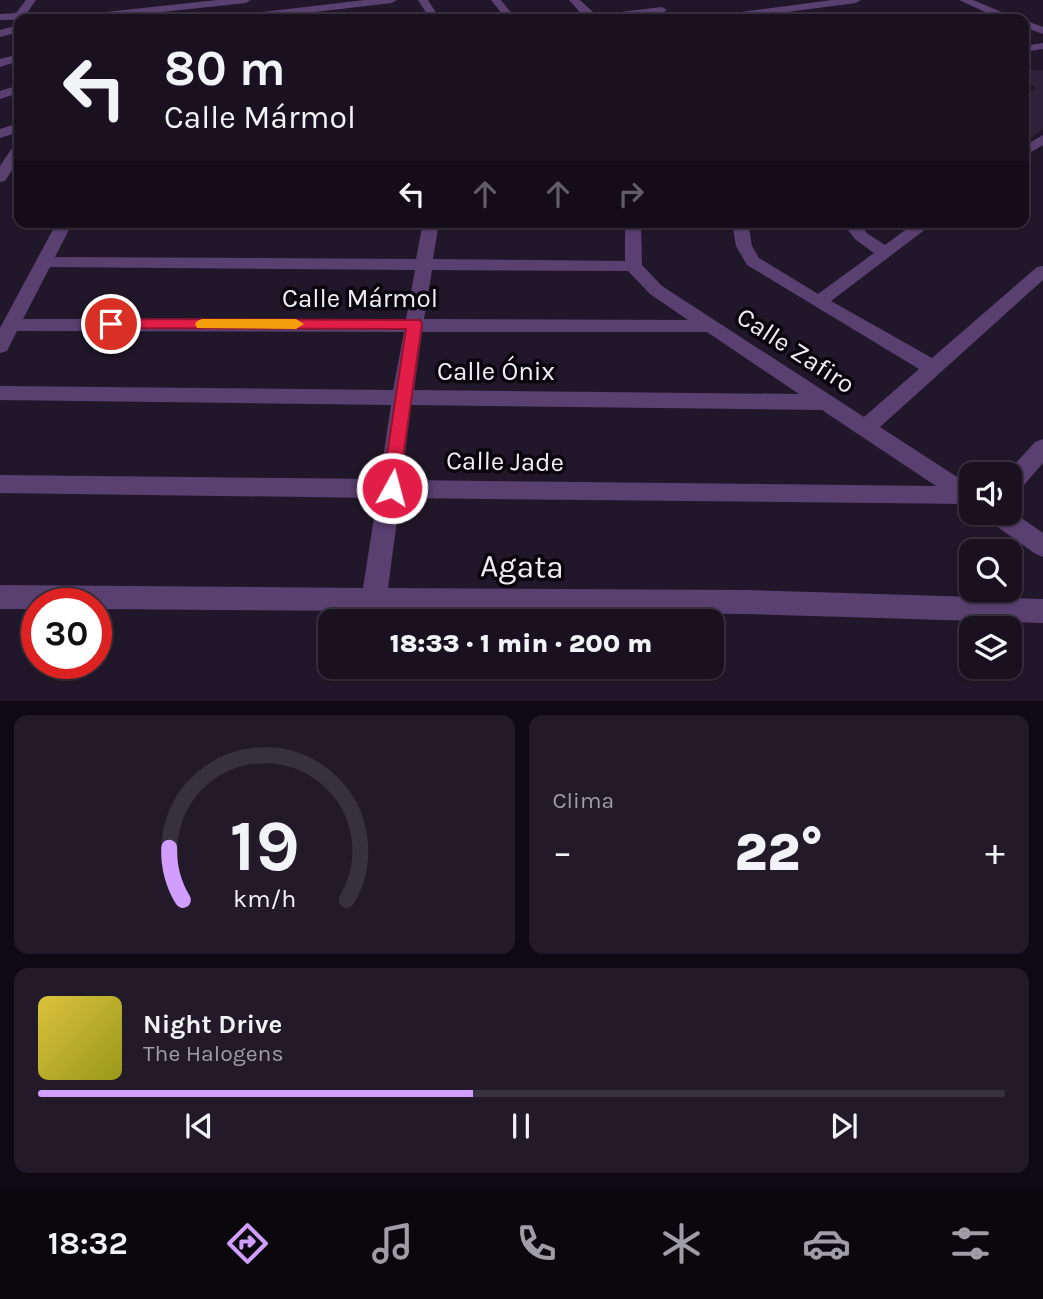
<!DOCTYPE html>
<html lang="es">
<head>
<meta charset="utf-8">
<style>
  body { margin:0; font-family:Karla,sans-serif; background:#221a29; color:#f1f3f6; height:100vh; display:flex; flex-direction:column; font-size:26px; white-space:nowrap }
  * { box-sizing:border-box; margin:0 }
  p { font-size:23px; color:#9f9da5 }
  .icon { flex:none; width:38px; height:38px; fill:none; stroke:currentColor; stroke-width:2; stroke-linecap:round; stroke-linejoin:round }
  .map { position:relative; height:701px; overflow:hidden }
  .side { display:flex; flex-direction:column; gap:14px; padding:14px; background:#0e0912; flex:1 }
  .side>* { flex:none }
  .hud { position:absolute; left:14px; top:14px; width:1015px; height:214px; border-radius:14px; box-shadow:0 2px 5px #0004,0 0 0 2px #37313e; background:#191120; color:#f1f3f6; overflow:hidden }
  .buttons { position:absolute; left:959px; top:462px; display:grid; gap:14px }
  .buttons a { display:grid; place-items:center; width:63px; height:63px; border-radius:14px; background:#191120; box-shadow:0 2px 5px #0004,0 0 0 2px #37313e; font-size:35px }
  .speed { position:absolute; left:21px; top:588px; display:flex; gap:14px; font-size:35px; font-weight:700; text-align:center }
  .speed>* { display:grid; place-content:center; width:91px; height:91px; border-radius:50%; background:#191120; box-shadow:0 2px 5px #0004,0 0 0 2px #37313e; line-height:1 }
  .speed .limit { border:10px solid #d22; background:#fff; color:#111 }
  .pin { position:absolute; display:grid; place-items:center; width:60px; height:60px; color:#fff; margin:-30px; border:4px solid #fff; border-radius:50%; box-shadow:0 2px 7px #0007 }
  .me { position:absolute; width:77px; margin:-38px; rotate:7deg; stroke-linejoin:round; filter:drop-shadow(0 0 5px #0008) }
  .turn { display:flex; align-items:center; gap:24px; height:147px; padding:0 35px; font-size:32px }
  .turn .icon { width:91px; height:91px; stroke-width:2.5 }
  .turn b { display:block; font-size:49px; line-height:60px }
  .lanes { display:flex; align-items:center; height:66px; padding:0 35px; background:#0003; justify-content:center; gap:35px; direction:ltr }
  .lanes .off { opacity:.35 }
  .big { font-size:52px; font-weight:800; line-height:1.1 }
  .side .widget { flex:1; display:flex; flex-direction:column; justify-content:center; gap:10px; min-width:0; padding:0 24px; border-radius:14px; background:#221a29 }
  .side .dial { align-items:center; gap:0 }
  .dial svg { height:182px; overflow:visible; fill:none; stroke:#37313e; stroke-width:7; stroke-linecap:round; text-anchor:middle }
  .dial text { fill:#f1f3f6; stroke:none }
  .song { display:flex; align-items:center; gap:21px }
  .cover { width:84px; height:84px; border-radius:10px; background:linear-gradient(135deg,hsl(50 70% 55%),hsl(60 70% 35%)) }
  .played { height:7px; border-radius:4px; background:linear-gradient(90deg,#d19dfe 45%,#37313e 45%) }
  .keys { display:flex; justify-content:space-around; direction:ltr }
  .heat { display:flex; justify-content:space-between; align-items:center; font-size:38px; direction:ltr }
  .side .tiles { flex:1; display:grid; gap:14px; grid-template-columns:1fr 1fr }
  .widget:last-child { grid-column:span 2 }
  .trip { position:absolute; left:318px; top:609px; width:406px; height:70px; border-radius:14px; background:#191120; box-shadow:0 2px 5px #0004,0 0 0 2px #37313e; font-weight:800; line-height:70px; text-align:center }
  .menu { display:flex; height:112px; justify-content:space-around; align-items:center; background:#0a070d; color:#9f9da5 }
  .menu .icon { width:49px; height:49px }
  .menu .current { color:#d19dfe }
  .menu b { font-size:32px; color:#f1f3f6 }
  .map>svg:first-child { display:block }
  .built { fill:#2e2139 }
  .lines { fill:none; stroke-linecap:round; stroke-linejoin:round }
  .street { fill:#5a4071; fill-rule:evenodd }
  .route { fill:#e11d48; stroke:#92132f; stroke-width:2 }
  .slow { fill:#f59e0b }
  .labels { text-anchor:middle; stroke-width:7; stroke-linejoin:round; paint-order:stroke }
  .street-label { font-size:26px; fill:#f2ecf9; stroke:#09050c }
  .near-street-label { font-size:32px; fill:#f2ecf9; stroke:#09050c }
</style>
</head>
<body>
<div class="map">
<svg width="1043" height="701" viewBox="0 0 1043 701">
  <rect width="100%" height="100%" fill="#21172a"/>
  <path class="built" d="M 1024,70 L 1043,70 L 1043,129 L 1024,143 L 1024,92 L 1037,88 L 1024,81 Z"/>
  <g class="lines">
    <g class="street">
      <path d="M 26,0 L 36,0 L 27,13 L 106,12 L 217,0 L 251,0 L 246,3 L 106,18 L 0,20 L 0,14 L 16,13 Z"/>
      <path d="M 365,0 L 397,0 L 392,3 L 254,19 L 223,19 L 228,16 Z"/>
      <path d="M 418,0 L 428,0 L 440,19 L 407,19 L 412,16 L 427,14 Z"/>
      <path d="M 491,0 L 501,0 L 516,19 L 506,19 Z"/>
      <path d="M 569,0 L 580,0 L 596,15 L 662,7 L 667,10 L 662,13 L 615,19 L 586,19 Z"/>
      <path d="M 832,0 L 861,0 L 856,3 L 733,19 L 705,19 L 710,16 Z"/>
      <path d="M 959,0 L 973,0 L 1018,19 L 997,16 L 952,19 L 957,16 L 985,12 Z"/>
      <path d="M 1024,20 L 1043,27 L 1043,34 L 1024,27 Z"/>
      <path d="M 19,25 L 19,32 L 0,37 L 0,30 Z"/>
      <path d="M 1043,43 L 1043,49 L 1024,52 L 1024,46 Z"/>
      <path d="M 19,54 L 19,61 L 0,67 L 0,59 Z"/>
      <path d="M 19,85 L 19,93 L 0,99 L 0,91 Z"/>
      <path d="M 19,123 L 19,132 L 0,138 L 0,129 Z"/>
      <path d="M 1043,135 L 1043,145 L 1024,156 L 1024,146 Z"/>
      <path d="M 19,144 L 19,159 L 5,181 L 0,182 L 0,166 L 14,145 Z"/>
      <path d="M 57,222 L 73,222 L 55,257 L 416,259 L 423,222 L 439,222 L 433,259 L 625,261 L 625,222 L 641,222 L 642,265 L 662,286 L 864,417 L 919,369 L 747,265 L 736,246 L 732,222 L 748,222 L 752,246 L 759,258 L 818,294 L 874,253 L 856,240 L 841,222 L 858,222 L 868,234 L 885,245 L 916,222 L 935,222 L 831,301 L 932,358 L 1037,267 L 1043,266 L 1043,280 L 880,427 L 971,486 L 971,504 L 400,498 L 388,588 L 749,590 L 1043,599 L 1043,623 L 749,614 L 385,611 L 384,621 L 358,621 L 359,611 L 96,609 L 96,604 L 37,604 L 37,609 L 0,609 L 0,585 L 363,588 L 377,498 L 0,493 L 0,475 L 380,479 L 391,405 L 0,400 L 0,386 L 393,390 L 404,332 L 17,331 L 7,351 L 0,353 L 0,328 ZM 50,267 L 415,270 L 406,319 L 23,319 ZM 432,270 L 628,271 L 650,294 L 688,320 L 424,319 ZM 422,332 L 707,332 L 799,394 L 414,390 ZM 411,405 L 822,410 L 936,486 L 402,480 Z"/>
      <path d="M 1043,439 L 1043,463 L 1018,492 L 1010,494 L 1010,474 L 1006,474 L 1035,442 Z"/>
      <path d="M 1010,510 L 1043,533 L 1043,557 L 1034,553 L 988,520 L 984,513 L 1010,513 Z"/>
    </g>
  </g>
  <path class="route" d="M 111,319 L 420,320 L 422,324 L 398,493 L 392,496 L 385,493 L 382,488 L 406,329 L 106,328 L 104,324 Z"/>
  <path class="slow" d="M 202,319 L 296,319 L 304,324 L 296,329 L 197,328 L 195,324 L 197,321 Z"/>
  <g class="labels">
    <g class="street-label">
      <text x="360" y="307">Calle Mármol</text>
      <text transform="translate(796 350) rotate(33)" y="9">Calle Zafiro</text>
      <text x="496" y="380">Calle Ónix</text>
      <text transform="translate(505 461) rotate(1)" y="9">Calle Jade</text>
    </g>
    <g class="near-street-label">
      <text transform="translate(522 566) rotate(1)" y="11">Agata</text>
    </g>
  </g>
</svg>
<div class="buttons">
<a><svg class="icon" aria-label="sound" viewBox="0 0 24 24"><path d="M4 9h4l5-4v14l-5-4H4zM17 9q2 3 0 6"/></svg></a>
<a><svg class="icon" aria-label="search" viewBox="0 0 24 24"><circle cx="10" cy="10" r="6"/><path d="M15 15l6 6"/></svg></a>
<a><svg class="icon" aria-label="layers" viewBox="0 0 24 24"><path d="M12 4l9 5-9 5-9-5zM3 14l9 5 9-5"/></svg></a>
</div>
<div class="speed"><div class="limit">30</div></div>
<div class="pin" style="left:111px;top:324px;background:#d93025"><svg class="icon" aria-label="arrive" viewBox="0 0 24 24"><path d="M6 21V4h12l-3 4 3 4H6"/></svg></div>
<svg class="me" style="left:392px;top:488px" viewBox="-20 -20 40 40"><circle r="17" fill="#e11d48" stroke="#fff" stroke-width="3"/><path d="M0-11L8 9 0 5-8 9z" fill="#fff"/></svg>
<div class="trip">18:33 · 1 min · 200 m</div>
<div class="hud">
<div class="turn"><svg class="icon" aria-label="left" viewBox="0 0 24 24"><path d="M17 20v-9H6M10 6l-5 5 5 5"/></svg><div><b>80 m</b>Calle Mármol</div></div>
<div class="lanes"><svg class="icon" aria-label="left" viewBox="0 0 24 24"><path d="M17 20v-9H6M10 6l-5 5 5 5"/></svg><svg class="icon off" aria-label="ahead" viewBox="0 0 24 24"><path d="M12 20V5M6 11l6-6 6 6"/></svg><svg class="icon off" aria-label="ahead" viewBox="0 0 24 24"><path d="M12 20V5M6 11l6-6 6 6"/></svg><svg class="icon off" aria-label="right" viewBox="0 0 24 24"><path d="M7 20v-9h11M14 6l5 5-5 5"/></svg></div>
</div>
</div>
<section class="side">
<div class="tiles">
<div class="widget dial"><svg viewBox="0 0 100 80">
<path d="M14 69A42 42 0 1 1 86 69"/>
<path d="M14 69A42 42 0 0 1 8 46" stroke="#d19dfe"/>
<text x="50" y="56" font-size="32" font-weight="700">19</text>
<text x="50" y="72" font-size="11">km/h</text>
</svg></div>
<div class="widget"><p>Clima</p>
<div class="heat"><a>−</a><b class="big">22°</b><a>+</a></div>
</div>
<div class="widget">
<div class="song"><i class="cover"></i><div><b>Night Drive</b><p>The Halogens</p></div></div>
<div class="played"></div>
<div class="keys"><svg class="icon" aria-label="previous" viewBox="0 0 24 24"><path d="M18 5L8 12l10 7zM5 5v14"/></svg><svg class="icon" aria-label="pause" viewBox="0 0 24 24"><path d="M8 5v14M16 5v14"/></svg><svg class="icon" aria-label="next" viewBox="0 0 24 24"><path d="M6 5l10 7-10 7zM19 5v14"/></svg></div>
</div>
</div>
</section>
<nav class="menu">
<b>18:32</b>
<svg class="icon current" aria-label="directions" viewBox="0 0 24 24"><path d="M12 3l9 9-9 9-9-9zM9 14v-3h6M13 9l2 2-2 2"/></svg>
<svg class="icon" aria-label="music" viewBox="0 0 24 24"><path d="M9 18V5l10-2v13"/><circle cx="6" cy="18" r="3"/><circle cx="16" cy="16" r="3"/></svg>
<svg class="icon" aria-label="phone" viewBox="0 0 24 24"><path d="M5 4h4l2 5-3 2q2 4 5 5l2-3 5 2v4C11 20 4 13 5 4z"/></svg>
<svg class="icon" aria-label="climate" viewBox="0 0 24 24"><path d="M12 3v18M4 7l16 10M4 17L20 7"/></svg>
<svg class="icon" aria-label="car" viewBox="0 0 24 24"><path d="M5 17H2v-5l4-1 3-4h7l3 4 3 1v5h-3M9 17h6M6 11h13"/><circle cx="7" cy="17" r="2"/><circle cx="17" cy="17" r="2"/></svg>
<svg class="icon" aria-label="filters" viewBox="0 0 24 24"><path d="M4 7h16M4 17h16"/><circle cx="9" cy="7" r="2"/><circle cx="15" cy="17" r="2"/></svg>
</nav>
</body>
</html>
